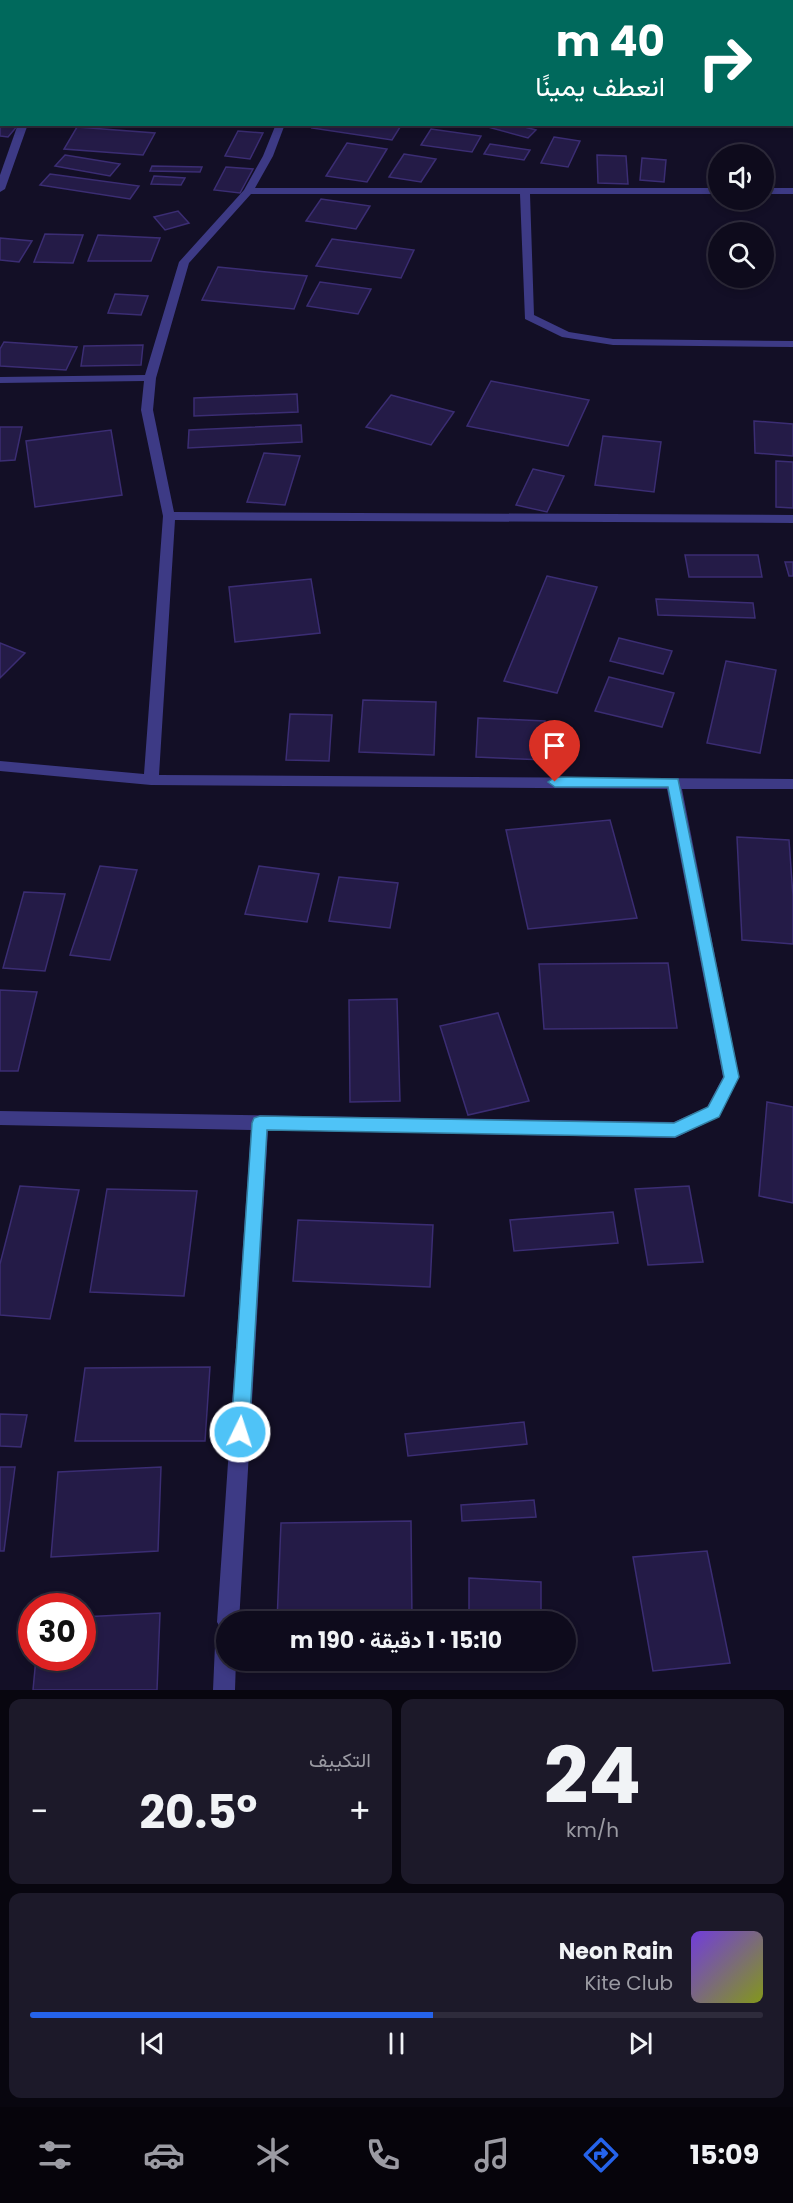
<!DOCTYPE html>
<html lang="ar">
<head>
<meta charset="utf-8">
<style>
  body { margin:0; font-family:Poppins,Vazirmatn,sans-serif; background:#1c1929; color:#f1f3f6; direction:rtl; height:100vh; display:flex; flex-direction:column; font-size:22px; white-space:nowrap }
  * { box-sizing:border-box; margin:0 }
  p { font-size:20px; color:#9b9ba3 }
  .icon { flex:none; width:33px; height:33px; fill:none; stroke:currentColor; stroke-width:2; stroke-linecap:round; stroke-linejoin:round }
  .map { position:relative; height:1690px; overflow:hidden; direction:ltr }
  .drawer { display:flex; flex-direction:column; gap:9px; padding:9px; background:#08060f; flex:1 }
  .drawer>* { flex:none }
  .guide { position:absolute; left:0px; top:0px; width:794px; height:126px; box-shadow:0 3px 9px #0003,0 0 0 2px #2e2b3b; direction:rtl; background:#00695c; color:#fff; overflow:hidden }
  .fabs { position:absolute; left:708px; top:144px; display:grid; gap:12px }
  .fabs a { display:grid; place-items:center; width:66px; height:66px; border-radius:50%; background:#0e0b1c; box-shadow:0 3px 9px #0003,0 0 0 2px #2e2b3b; font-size:30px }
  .speed { position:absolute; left:18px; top:1593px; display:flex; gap:12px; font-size:30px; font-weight:700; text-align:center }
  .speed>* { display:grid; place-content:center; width:78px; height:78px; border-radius:50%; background:#0e0b1c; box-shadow:0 3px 9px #0003,0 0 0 2px #2e2b3b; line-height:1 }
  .speed .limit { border:9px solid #d22; background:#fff; color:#111 }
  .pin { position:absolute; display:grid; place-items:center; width:51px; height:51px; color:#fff; margin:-62px -26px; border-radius:50% 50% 50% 0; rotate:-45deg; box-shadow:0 0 6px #0007 }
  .pin .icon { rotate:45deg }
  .me { position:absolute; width:66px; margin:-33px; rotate:4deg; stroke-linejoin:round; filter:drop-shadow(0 0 4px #0008) }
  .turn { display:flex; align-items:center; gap:21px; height:126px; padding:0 30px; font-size:27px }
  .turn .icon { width:78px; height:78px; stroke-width:2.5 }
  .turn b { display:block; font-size:42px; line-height:51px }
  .big { font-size:45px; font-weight:700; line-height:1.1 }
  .drawer .widget { flex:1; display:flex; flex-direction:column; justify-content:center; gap:9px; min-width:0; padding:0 21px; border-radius:12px; background:#1c1929 }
  .drawer .dial { align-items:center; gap:0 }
  .dial b { font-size:78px; line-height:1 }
  .song { display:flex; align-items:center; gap:18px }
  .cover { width:72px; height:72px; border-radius:9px; background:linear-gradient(135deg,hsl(260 70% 55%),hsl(70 70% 35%)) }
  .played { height:6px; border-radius:3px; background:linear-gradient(90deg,#2563eb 55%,#2e2b3b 55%) }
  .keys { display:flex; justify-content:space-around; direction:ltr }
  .heat { display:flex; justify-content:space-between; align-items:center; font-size:33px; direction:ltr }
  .drawer .tiles { flex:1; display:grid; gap:9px; grid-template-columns:1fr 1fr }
  .widget:last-child { grid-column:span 2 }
  .trip { position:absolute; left:216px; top:1611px; width:360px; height:60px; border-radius:30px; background:#0e0b1c; box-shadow:0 3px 9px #0003,0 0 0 2px #2e2b3b; font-weight:700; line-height:60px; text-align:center; direction:rtl }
  .dock { display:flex; height:96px; justify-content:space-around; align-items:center; background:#06040b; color:#9b9ba3 }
  .dock .icon { width:42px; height:42px }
  .dock .current { color:#2563eb }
  .dock b { font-size:27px; color:#f1f3f6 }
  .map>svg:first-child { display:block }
  .building { fill:#241b47; stroke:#3b2d73; stroke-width:1.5 }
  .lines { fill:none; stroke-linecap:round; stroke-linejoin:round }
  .minor { fill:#3d3a85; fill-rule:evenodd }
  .route { fill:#4fc3f7; stroke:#337fa1; stroke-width:1.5 }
</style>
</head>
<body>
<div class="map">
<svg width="793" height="1690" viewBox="0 0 793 1690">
  <rect width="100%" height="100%" fill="#130f26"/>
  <g class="building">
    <path d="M 0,118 L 2,124 L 19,124 L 8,137 L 0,136 Z"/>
    <path d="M 315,124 L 402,124 L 392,140 L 312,128 Z"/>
    <path d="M 477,124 L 513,124 L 536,130 L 528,138 Z"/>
    <path d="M 77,127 L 155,133 L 143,155 L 64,149 Z"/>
    <path d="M 431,129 L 481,136 L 472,152 L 421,145 Z"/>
    <path d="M 238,131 L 263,133 L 250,159 L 225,156 Z"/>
    <path d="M 554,137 L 580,141 L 568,167 L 541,163 Z"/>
    <path d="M 347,143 L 387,149 L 367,182 L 326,176 Z"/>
    <path d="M 490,144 L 530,150 L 524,160 L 484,154 Z"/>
    <path d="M 404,154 L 436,159 L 421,182 L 389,177 Z"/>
    <path d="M 65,155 L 120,164 L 110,176 L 55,166 Z"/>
    <path d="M 597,155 L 626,156 L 628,184 L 598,183 Z"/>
    <path d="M 642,158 L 666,160 L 664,182 L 640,180 Z"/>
    <path d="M 152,166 L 202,167 L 200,172 L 150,171 Z"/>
    <path d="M 226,167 L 253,169 L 240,193 L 214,190 Z"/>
    <path d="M 50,174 L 139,186 L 130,199 L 40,185 Z"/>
    <path d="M 154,176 L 185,178 L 181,185 L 151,184 Z"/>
    <path d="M 321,199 L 370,206 L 356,229 L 306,221 Z"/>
    <path d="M 178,211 L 189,223 L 165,230 L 154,217 Z"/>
    <path d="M 45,234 L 83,235 L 73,263 L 34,262 Z"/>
    <path d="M 98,235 L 160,238 L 151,261 L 88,261 Z"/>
    <path d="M 0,238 L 32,241 L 19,262 L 0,260 Z"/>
    <path d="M 332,239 L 414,250 L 401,278 L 316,266 Z"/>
    <path d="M 218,267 L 307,276 L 294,309 L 202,300 Z"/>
    <path d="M 320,282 L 371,289 L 358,314 L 307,306 Z"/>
    <path d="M 115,294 L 148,296 L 141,315 L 108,313 Z"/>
    <path d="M 4,342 L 77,347 L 66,370 L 0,366 L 0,349 Z"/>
    <path d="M 143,345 L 141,365 L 81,366 L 84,346 Z"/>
    <path d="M 491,381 L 589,400 L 568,446 L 467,426 Z"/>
    <path d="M 297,394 L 298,412 L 194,416 L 194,398 Z"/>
    <path d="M 391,395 L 454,412 L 431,445 L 366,427 Z"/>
    <path d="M 754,421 L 793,424 L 793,456 L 755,453 Z"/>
    <path d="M 301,425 L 302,442 L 188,448 L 189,430 Z"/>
    <path d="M 0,427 L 22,427 L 15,460 L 0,461 Z"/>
    <path d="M 111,430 L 122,495 L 35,507 L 26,441 Z"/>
    <path d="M 603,436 L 661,442 L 654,492 L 595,485 Z"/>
    <path d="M 264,453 L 300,456 L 285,505 L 247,502 Z"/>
    <path d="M 776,461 L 793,462 L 793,508 L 776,507 Z"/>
    <path d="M 533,469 L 564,476 L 547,512 L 516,505 Z"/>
    <path d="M 685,555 L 758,555 L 762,577 L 689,577 Z"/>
    <path d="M 785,562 L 793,562 L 793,576 L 789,576 Z"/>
    <path d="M 547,576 L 597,587 L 557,693 L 504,681 Z"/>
    <path d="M 311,579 L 320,633 L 235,642 L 229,587 Z"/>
    <path d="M 656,599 L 753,603 L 755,618 L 658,615 Z"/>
    <path d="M 619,638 L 672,651 L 663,674 L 610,661 Z"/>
    <path d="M 0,643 L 25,653 L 0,678 Z"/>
    <path d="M 726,661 L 776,670 L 760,753 L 707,743 Z"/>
    <path d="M 609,677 L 674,693 L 662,727 L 595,711 Z"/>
    <path d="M 363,700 L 436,702 L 434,755 L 359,752 Z"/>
    <path d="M 290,714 L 332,715 L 329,761 L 286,760 Z"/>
    <path d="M 478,718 L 545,721 L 545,760 L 476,757 Z"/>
    <path d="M 610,820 L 637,918 L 528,929 L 506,830 Z"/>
    <path d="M 737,837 L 789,840 L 793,896 L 793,944 L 742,940 Z"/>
    <path d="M 100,866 L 137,870 L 110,960 L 70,955 Z"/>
    <path d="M 259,866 L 319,874 L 307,922 L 245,914 Z"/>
    <path d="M 339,877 L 398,883 L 390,928 L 329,921 Z"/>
    <path d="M 24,892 L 65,894 L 45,971 L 3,968 Z"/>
    <path d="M 668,963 L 677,1028 L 544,1029 L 539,964 Z"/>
    <path d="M 0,990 L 37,992 L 18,1071 L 0,1071 Z"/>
    <path d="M 397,999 L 400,1101 L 350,1102 L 349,1000 Z"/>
    <path d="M 498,1013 L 529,1101 L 468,1115 L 440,1026 Z"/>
    <path d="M 767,1102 L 793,1107 L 793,1203 L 759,1196 Z"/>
    <path d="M 20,1186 L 79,1190 L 50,1319 L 0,1315 L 0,1264 Z"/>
    <path d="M 689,1186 L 703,1262 L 648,1265 L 635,1189 Z"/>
    <path d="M 107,1189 L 197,1191 L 184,1296 L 90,1292 Z"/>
    <path d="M 613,1212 L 618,1243 L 514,1251 L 510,1220 Z"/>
    <path d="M 298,1220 L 433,1225 L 430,1287 L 293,1281 Z"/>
    <path d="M 210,1367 L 205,1441 L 75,1441 L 85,1368 Z"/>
    <path d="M 0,1414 L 27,1415 L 21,1447 L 0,1446 Z"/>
    <path d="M 524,1422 L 527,1444 L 408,1456 L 405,1434 Z"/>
    <path d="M 0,1467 L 15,1467 L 4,1551 L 0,1551 Z"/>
    <path d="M 161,1467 L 158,1551 L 51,1557 L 58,1472 Z"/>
    <path d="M 534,1500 L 536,1517 L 462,1521 L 461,1505 Z"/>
    <path d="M 411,1521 L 412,1621 L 277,1622 L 281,1523 Z"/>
    <path d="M 707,1551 L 730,1663 L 653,1671 L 633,1557 Z"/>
    <path d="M 469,1578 L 541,1582 L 541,1622 L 469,1622 Z"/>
    <path d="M 160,1613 L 157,1690 L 33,1690 L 36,1658 L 82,1658 L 82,1617 Z"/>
  </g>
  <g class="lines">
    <g class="minor">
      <rect x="502" y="0" width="8" height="2"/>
      <rect x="0" y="38" width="2" height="6"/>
      <rect x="792" y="59" width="1" height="6"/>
      <path d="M 18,124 L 28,124 L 5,189 L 0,192 L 0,175 Z"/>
      <path d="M 276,124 L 285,124 L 273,156 L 255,188 L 718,188 L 718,194 L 530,194 L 534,315 L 569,332 L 613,339 L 793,341 L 793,347 L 613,345 L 562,337 L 525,319 L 520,194 L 251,194 L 189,263 L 156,378 L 153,410 L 174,512 L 793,515 L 793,523 L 175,520 L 159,775 L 793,779 L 793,789 L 682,789 L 739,1077 L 719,1117 L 675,1138 L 268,1130 L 239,1622 L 226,1622 L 226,1632 L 221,1629 L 217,1622 L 251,1130 L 0,1125 L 0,1111 L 674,1122 L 707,1107 L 723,1077 L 667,789 L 151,785 L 0,771 L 0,761 L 144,774 L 163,516 L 141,410 L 144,381 L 0,383 L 0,377 L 145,375 L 179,262 L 244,190 L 263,156 Z"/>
      <rect x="764" y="188" width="29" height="6"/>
      <path d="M 226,1634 L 226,1660 L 236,1660 L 235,1690 L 213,1690 L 215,1645 L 218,1637 Z"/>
    </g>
  </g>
  <path class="route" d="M 555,777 L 678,779 L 739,1077 L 719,1117 L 675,1137 L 267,1130 L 249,1432 L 246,1438 L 240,1441 L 234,1438 L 231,1432 L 252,1123 L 254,1118 L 260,1116 L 674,1123 L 708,1107 L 724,1077 L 668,787 L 555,787 L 548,782 Z"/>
</svg>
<div class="fabs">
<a><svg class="icon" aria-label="sound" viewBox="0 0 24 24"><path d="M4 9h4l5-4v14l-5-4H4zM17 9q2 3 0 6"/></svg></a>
<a><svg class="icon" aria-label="search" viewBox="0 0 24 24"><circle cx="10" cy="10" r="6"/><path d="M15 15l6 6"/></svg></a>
</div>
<div class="speed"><div class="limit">30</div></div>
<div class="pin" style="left:555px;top:782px;background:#d93025"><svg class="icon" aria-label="arrive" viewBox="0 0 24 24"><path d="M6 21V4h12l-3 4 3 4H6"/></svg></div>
<svg class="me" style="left:240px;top:1432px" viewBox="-20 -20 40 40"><circle r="17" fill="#4fc3f7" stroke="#fff" stroke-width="3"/><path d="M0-11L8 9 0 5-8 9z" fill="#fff"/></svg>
<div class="trip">15:10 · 1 دقيقة · 190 m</div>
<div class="guide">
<div class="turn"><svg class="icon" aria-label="right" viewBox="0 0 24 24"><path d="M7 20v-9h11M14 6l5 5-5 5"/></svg><div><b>40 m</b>انعطف يمينًا</div></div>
</div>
</div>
<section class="drawer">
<div class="tiles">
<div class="widget dial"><b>24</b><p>km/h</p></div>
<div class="widget"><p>التكييف</p>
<div class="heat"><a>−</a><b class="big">20.5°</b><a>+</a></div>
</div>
<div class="widget">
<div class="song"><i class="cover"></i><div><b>Neon Rain</b><p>Kite Club</p></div></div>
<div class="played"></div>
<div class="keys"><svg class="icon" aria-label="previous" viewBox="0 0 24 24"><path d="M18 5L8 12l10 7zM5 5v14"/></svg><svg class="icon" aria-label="pause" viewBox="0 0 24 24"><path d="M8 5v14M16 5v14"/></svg><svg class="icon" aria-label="next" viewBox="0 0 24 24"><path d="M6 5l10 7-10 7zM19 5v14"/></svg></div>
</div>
</div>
</section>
<nav class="dock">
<b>15:09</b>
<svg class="icon current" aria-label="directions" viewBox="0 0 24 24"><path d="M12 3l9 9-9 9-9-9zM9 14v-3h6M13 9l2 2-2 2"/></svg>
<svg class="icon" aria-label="music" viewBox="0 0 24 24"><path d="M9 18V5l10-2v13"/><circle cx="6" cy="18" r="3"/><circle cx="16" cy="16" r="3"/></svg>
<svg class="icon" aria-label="phone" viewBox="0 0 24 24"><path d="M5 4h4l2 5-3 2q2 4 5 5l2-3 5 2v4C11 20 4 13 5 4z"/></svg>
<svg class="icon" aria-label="climate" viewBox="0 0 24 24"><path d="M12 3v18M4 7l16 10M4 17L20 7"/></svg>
<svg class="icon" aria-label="car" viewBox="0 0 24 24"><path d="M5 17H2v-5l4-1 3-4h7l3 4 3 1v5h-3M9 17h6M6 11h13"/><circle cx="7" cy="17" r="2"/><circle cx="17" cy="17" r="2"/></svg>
<svg class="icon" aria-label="filters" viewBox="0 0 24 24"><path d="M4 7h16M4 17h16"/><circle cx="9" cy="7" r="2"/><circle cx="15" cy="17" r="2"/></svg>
</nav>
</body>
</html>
